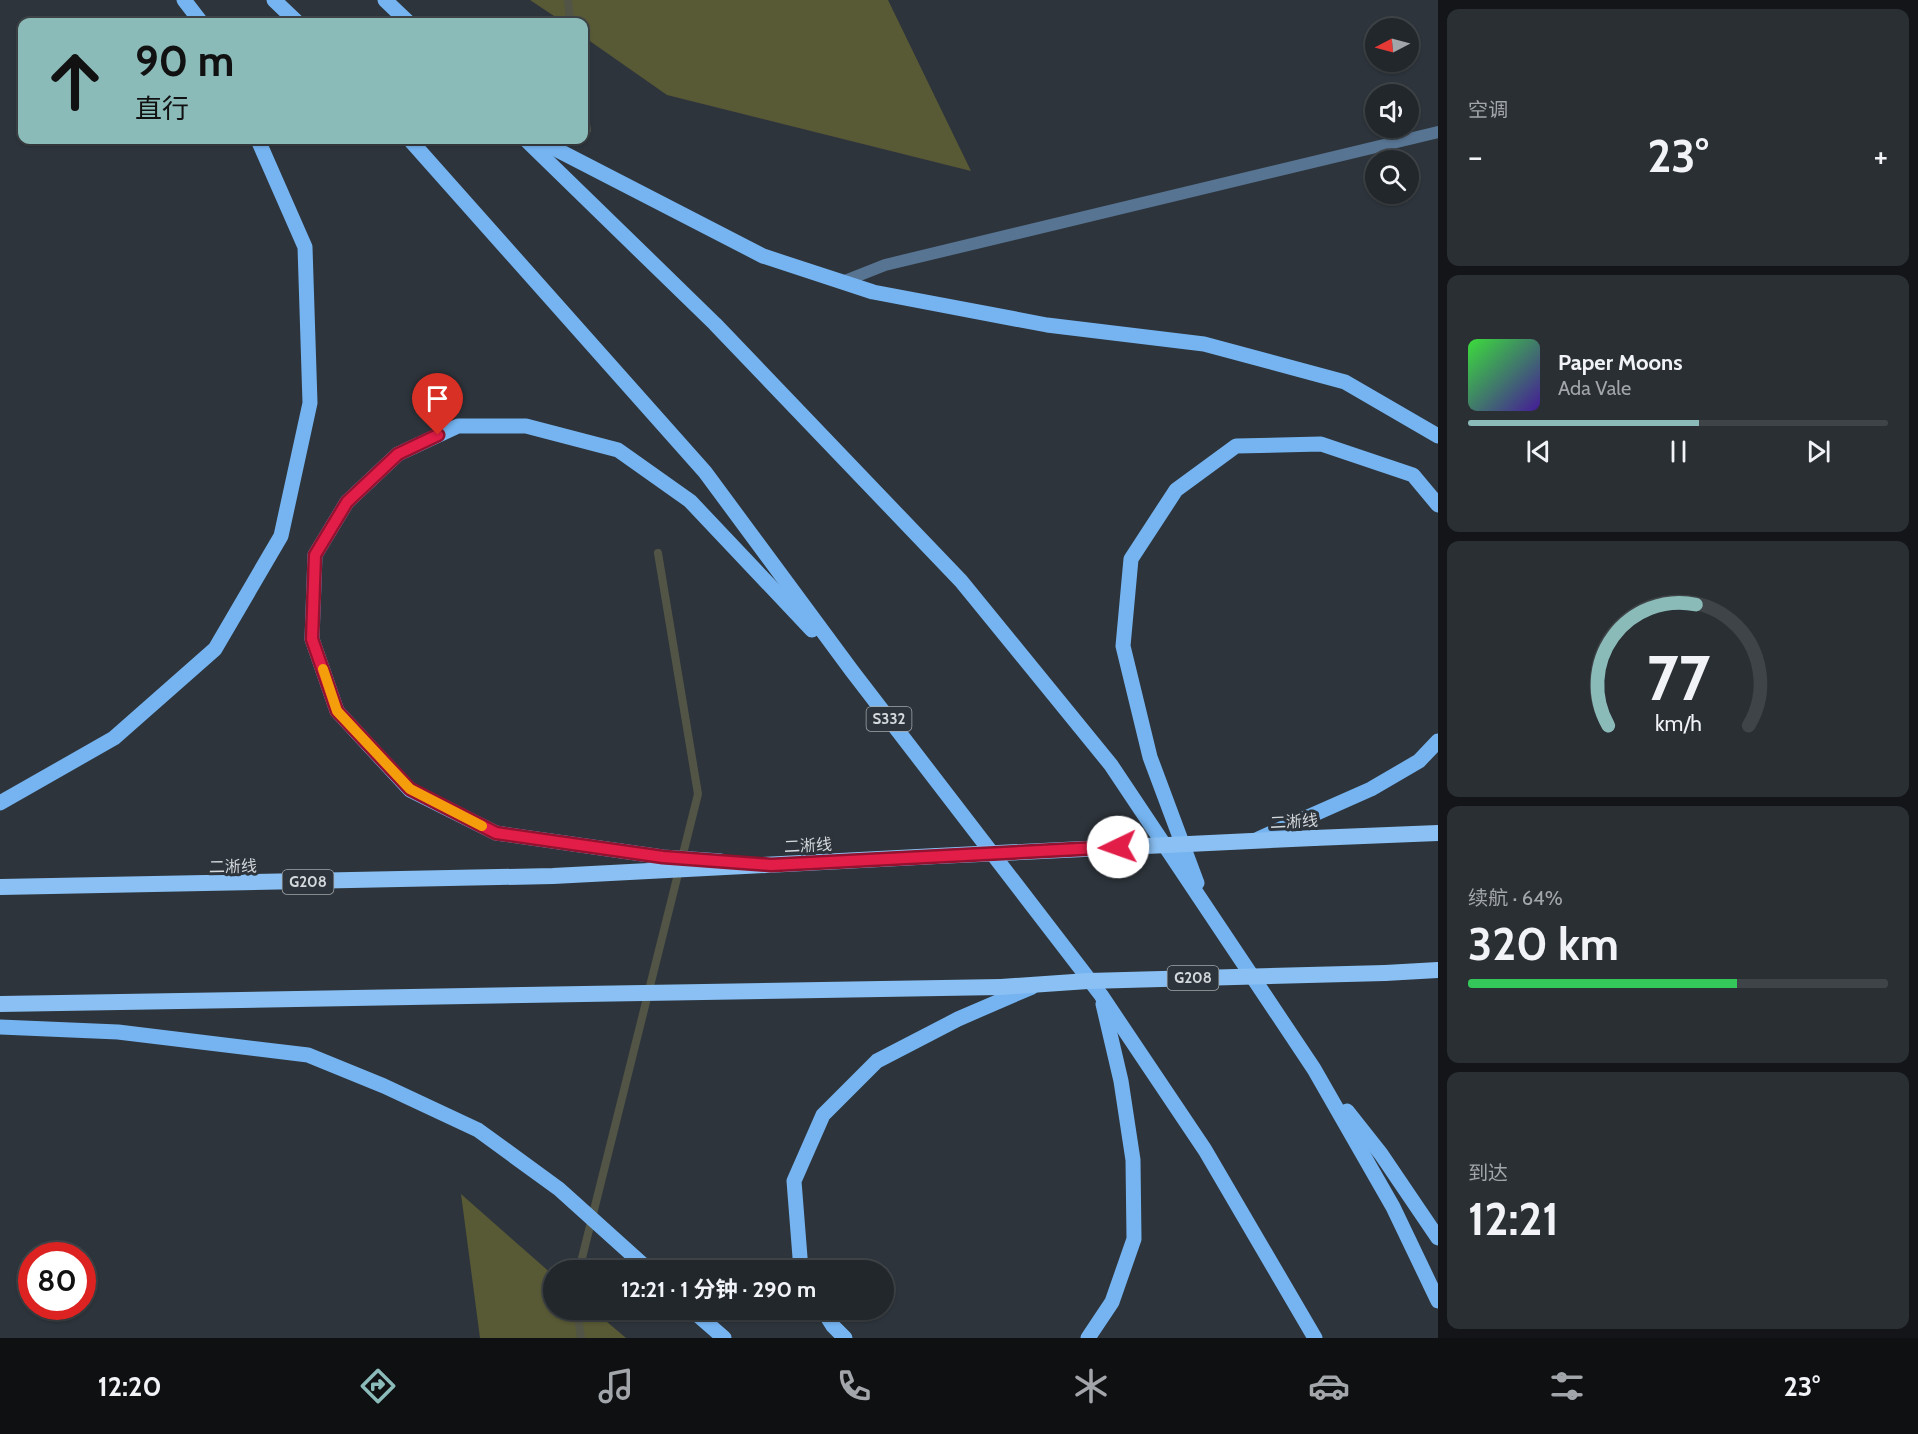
<!DOCTYPE html>
<html lang="zh">
<head>
<meta charset="utf-8">
<style>
  body { margin:0; font-family:Cabin,"Noto Sans SC",sans-serif; background:#2a2f34; color:#f1f3f6; height:100vh; display:flex; flex-direction:column; font-size:22px; white-space:nowrap }
  * { box-sizing:border-box; margin:0 }
  p { font-size:20px; color:#a2a5a9 }
  .icon { flex:none; width:33px; height:33px; fill:none; stroke:currentColor; stroke-width:2; stroke-linecap:round; stroke-linejoin:round }
  .map { position:relative; flex:1; overflow:hidden }
  .drawer { display:flex; flex-direction:column; gap:9px; padding:9px; background:#131518; width:480px }
  .drawer>* { flex:none }
  .top-card { position:absolute; left:18px; top:18px; width:570px; height:126px; border-radius:12px; box-shadow:0 2px 4px #0004,0 0 0 2px #3f4448; background:#8bbbb9; color:#111; overflow:hidden }
  .needle { width:39px; rotate:264deg }
  .fabs { position:absolute; left:1365px; top:18px; display:grid; gap:12px }
  .fabs a { display:grid; place-items:center; width:54px; height:54px; border-radius:50%; background:#22272c; box-shadow:0 2px 4px #0004,0 0 0 2px #3f4448; font-size:30px }
  .speed { position:absolute; left:18px; top:1242px; display:flex; gap:12px; font-size:30px; font-weight:700; text-align:center }
  .speed>* { display:grid; place-content:center; width:78px; height:78px; border-radius:50%; background:#22272c; box-shadow:0 2px 4px #0004,0 0 0 2px #3f4448; line-height:1 }
  .speed .limit { border:9px solid #d22; background:#fff; color:#111 }
  .pin { position:absolute; display:grid; place-items:center; width:51px; height:51px; color:#fff; margin:-62px -26px; border-radius:50% 50% 50% 0; rotate:-45deg; box-shadow:0 0 6px #0007 }
  .pin .icon { rotate:45deg }
  .me { position:absolute; width:66px; margin:-33px; rotate:267deg; stroke-linejoin:round; filter:drop-shadow(0 0 4px #0008) }
  .turn { display:flex; align-items:center; gap:21px; height:126px; padding:0 18px; font-size:27px }
  .turn .icon { width:78px; height:78px; stroke-width:2.5 }
  .turn b { display:block; font-size:42px; line-height:51px }
  .big { font-size:45px; font-weight:700; line-height:1.1 }
  .drawer .tile { flex:1; display:flex; flex-direction:column; justify-content:center; gap:9px; min-width:0; padding:0 21px; border-radius:12px; background:#2a2f34 }
  .drawer .dial { align-items:center; gap:0 }
  .dial svg { height:156px; overflow:visible; fill:none; stroke:#3f4448; stroke-width:7; stroke-linecap:round; text-anchor:middle }
  .dial text { fill:#f1f3f6; stroke:none }
  .song { display:flex; align-items:center; gap:18px }
  .cover { width:72px; height:72px; border-radius:9px; background:linear-gradient(135deg,hsl(120 70% 55%),hsl(260 70% 35%)) }
  .played { height:6px; border-radius:3px; background:linear-gradient(90deg,#8bbbb9 55%,#3f4448 55%) }
  .keys { display:flex; justify-content:space-around; direction:ltr }
  .heat { display:flex; justify-content:space-between; align-items:center; font-size:33px; direction:ltr }
  .charge { height:9px; border-radius:4px; background:linear-gradient(90deg,#34c759 64%,#3f4448 0) }
  .trip { position:absolute; left:543px; top:1260px; width:351px; height:60px; border-radius:30px; background:#22272c; box-shadow:0 2px 4px #0004,0 0 0 2px #3f4448; font-weight:700; line-height:60px; text-align:center }
  .tabs { display:flex; height:96px; justify-content:space-around; align-items:center; background:#0e1012; color:#a2a5a9 }
  .tabs .icon { width:42px; height:42px }
  .tabs .on { color:#8bbbb9 }
  .tabs b { font-size:27px; color:#f1f3f6 }
  main { display:flex; flex:1; min-height:0 }
  .map>svg:first-child { display:block }
  .green { fill:#585935 }
  .lines { fill:none; stroke-linecap:round; stroke-linejoin:round }
  .stream { stroke:#525545; stroke-width:8 }
  .minor { stroke:#577492; stroke-width:12 }
  .primary { stroke:#75b4f1; stroke-width:15 }
  .trunk { stroke:#8ac0f4; stroke-width:16 }
  .trunk-bridge { stroke:#8ac0f4; stroke-width:16 }
  .route-casing { stroke:#92132f; stroke-width:15 }
  .route { stroke:#e11d48; stroke-width:10 }
  .slow { stroke:#f59e0b; stroke-width:10 }
  .labels { text-anchor:middle; stroke-width:6; stroke-linejoin:round; paint-order:stroke }
  .shield { fill:#2d343b; stroke:#a2a8ac; stroke-width:1.5 }
  .shield-label { font-size:15px; font-weight:bold; fill:#d4d9dd }
  .street-label { font-size:16px; fill:#d4d9dd; stroke:#2d343b }
</style>
</head>
<body>
<main>
<div class="map">
<svg width="1438" height="1338" viewBox="0 0 1438 1338">
  <rect width="100%" height="100%" fill="#2d343b"/>
  <g class="green">
    <path d="M 530,0 L 888,0 L 971,171 L 667,95 L 584,37 L 584,22 L 563,22 Z"/>
    <path d="M 461,1194 L 553,1275 L 554,1310 L 593,1310 L 626,1338 L 480,1338 Z"/>
  </g>
  <g class="lines">
    <g class="stream">
      <path d="M 568,0 L 570,22"/>
      <path d="M 584,111 L 587,130"/>
      <path d="M 579,1270 L 698,794 L 658,553"/>
      <path d="M 577,1310 L 581,1338"/>
    </g>
    <path class="minor" d="M 842,282 L 885,265 L 1438,132"/>
    <g class="primary">
      <path d="M 184,0 L 201,22"/>
      <path d="M 274,0 L 297,22"/>
      <path d="M 385,0 L 408,22"/>
      <path d="M 410,140 L 705,472 L 852,671 L 1101,995 L 1205,1150 L 1315,1338"/>
      <path d="M 526,140 L 715,324 L 961,581 L 1111,765 L 1314,1069 L 1393,1207 L 1438,1301"/>
      <path d="M 538,140 L 763,256 L 873,292 L 1047,325 L 1204,344 L 1345,382 L 1438,436"/>
      <path d="M 0,803 L 114,738 L 215,649 L 281,536 L 310,403 L 305,247 L 258,140"/>
      <path d="M 1258,839 L 1371,789 L 1419,761 L 1438,741"/>
      <path d="M 721,861 L 663,857 L 496,833 L 410,790 L 337,711 L 312,639 L 315,555 L 347,502 L 398,454 L 458,426 L 526,426 L 618,450 L 690,501 L 812,630"/>
      <path d="M 1197,883 L 1150,757 L 1123,646 L 1131,559 L 1176,490 L 1236,446 L 1321,444 L 1413,475 L 1438,505"/>
      <path d="M 0,1027 L 118,1032 L 308,1055 L 384,1086 L 478,1130 L 559,1189 L 649,1270"/>
      <path d="M 1347,1111 L 1381,1154 L 1438,1238"/>
      <path d="M 801,1270 L 794,1181 L 823,1115 L 877,1061 L 958,1019 L 1032,987"/>
      <path d="M 692,1310 L 724,1338"/>
      <path d="M 823,1310 L 833,1326 L 845,1338"/>
      <path d="M 1088,1338 L 1112,1302 L 1134,1239 L 1133,1160 L 1121,1081 L 1103,1004"/>
    </g>
    <g class="trunk">
      <path d="M 1314,838 L 1438,833"/>
      <path d="M 0,887 L 553,876 L 937,856"/>
      <path d="M 1385,973 L 1438,970"/>
      <path d="M 0,1004 L 1001,987"/>
    </g>
    <g class="trunk-bridge">
      <path d="M 937,856 L 1314,838"/>
      <path d="M 1001,987 L 1088,981 L 1385,973"/>
    </g>
  </g>
  <g class="lines">
    <defs>
      <path id="route" d="M 438,435 L 398,454 L 347,502 L 315,555 L 312,639 L 337,711 L 410,789 L 496,833 L 663,857 L 771,865 L 1118,847"/>
    </defs>
    <use href="#route" class="route-casing"/>
    <use href="#route" class="route"/>
    <path class="slow" d="M 323,669 L 337,711 L 410,789 L 482,826"/>
  </g>
  <g class="labels">
    <g class="shield">
      <rect x="866.5" y="707" width="45" height="24" rx="4.5"/>
      <rect x="282.5" y="870" width="51" height="24" rx="4.5"/>
      <rect x="1167.5" y="966" width="51" height="24" rx="4.5"/>
    </g>
    <g class="shield-label">
      <text x="889" y="724">S332</text>
      <text x="308" y="887">G208</text>
      <text x="1193" y="983">G208</text>
    </g>
    <g class="street-label">
      <text transform="translate(1294 821) rotate(-3)" y="6">二淅线</text>
      <text transform="translate(808 845) rotate(-3)" y="6">二淅线</text>
      <text transform="translate(233 866) rotate(-1)" y="6">二淅线</text>
    </g>
  </g>
</svg>
<div class="fabs">
<a><svg class="needle" viewBox="-14 -14 28 28"><path d="M0-13l5 13h-10z" fill="#e53935"/><path d="M0 13l5-13h-10z" fill="#a2a5a9"/></svg></a>
<a><svg class="icon" aria-label="sound" viewBox="0 0 24 24"><path d="M4 9h4l5-4v14l-5-4H4zM17 9q2 3 0 6"/></svg></a>
<a><svg class="icon" aria-label="search" viewBox="0 0 24 24"><circle cx="10" cy="10" r="6"/><path d="M15 15l6 6"/></svg></a>
</div>
<div class="speed"><div class="limit">80</div></div>
<div class="pin" style="left:438px;top:435px;background:#d93025"><svg class="icon" aria-label="arrive" viewBox="0 0 24 24"><path d="M6 21V4h12l-3 4 3 4H6"/></svg></div>
<svg class="me" style="left:1118px;top:847px" viewBox="-20 -20 40 40"><circle r="19" fill="#fff"/><path d="M0-13L10 11 0 6-10 11z" fill="#e11d48"/></svg>
<div class="trip">12:21 · 1 分钟 · 290 m</div>
<div class="top-card">
<div class="turn"><svg class="icon" aria-label="ahead" viewBox="0 0 24 24"><path d="M12 20V5M6 11l6-6 6 6"/></svg><div><b>90 m</b>直行</div></div>
</div>
</div>
<section class="drawer">
<div class="tile"><p>空调</p>
<div class="heat"><a>−</a><b class="big">23°</b><a>+</a></div>
</div>
<div class="tile">
<div class="song"><i class="cover"></i><div><b>Paper Moons</b><p>Ada Vale</p></div></div>
<div class="played"></div>
<div class="keys"><svg class="icon" aria-label="previous" viewBox="0 0 24 24"><path d="M18 5L8 12l10 7zM5 5v14"/></svg><svg class="icon" aria-label="pause" viewBox="0 0 24 24"><path d="M8 5v14M16 5v14"/></svg><svg class="icon" aria-label="next" viewBox="0 0 24 24"><path d="M6 5l10 7-10 7zM19 5v14"/></svg></div>
</div>
<div class="tile dial"><svg viewBox="0 0 100 80">
<path d="M14 69A42 42 0 1 1 86 69"/>
<path d="M14 69A42 42 0 0 1 59 7" stroke="#8bbbb9"/>
<text x="50" y="56" font-size="32" font-weight="700">77</text>
<text x="50" y="72" font-size="11">km/h</text>
</svg></div>
<div class="tile"><p>续航 · 64%</p><b class="big">320 km</b><div class="charge"></div></div>
<div class="tile"><p>到达</p><b class="big">12:21</b></div>
</section>
</main>
<nav class="tabs">
<b>12:20</b>
<svg class="icon on" aria-label="directions" viewBox="0 0 24 24"><path d="M12 3l9 9-9 9-9-9zM9 14v-3h6M13 9l2 2-2 2"/></svg>
<svg class="icon" aria-label="music" viewBox="0 0 24 24"><path d="M9 18V5l10-2v13"/><circle cx="6" cy="18" r="3"/><circle cx="16" cy="16" r="3"/></svg>
<svg class="icon" aria-label="phone" viewBox="0 0 24 24"><path d="M5 4h4l2 5-3 2q2 4 5 5l2-3 5 2v4C11 20 4 13 5 4z"/></svg>
<svg class="icon" aria-label="climate" viewBox="0 0 24 24"><path d="M12 3v18M4 7l16 10M4 17L20 7"/></svg>
<svg class="icon" aria-label="car" viewBox="0 0 24 24"><path d="M5 17H2v-5l4-1 3-4h7l3 4 3 1v5h-3M9 17h6M6 11h13"/><circle cx="7" cy="17" r="2"/><circle cx="17" cy="17" r="2"/></svg>
<svg class="icon" aria-label="filters" viewBox="0 0 24 24"><path d="M4 7h16M4 17h16"/><circle cx="9" cy="7" r="2"/><circle cx="15" cy="17" r="2"/></svg>
<b>23°</b>
</nav>
</body>
</html>
